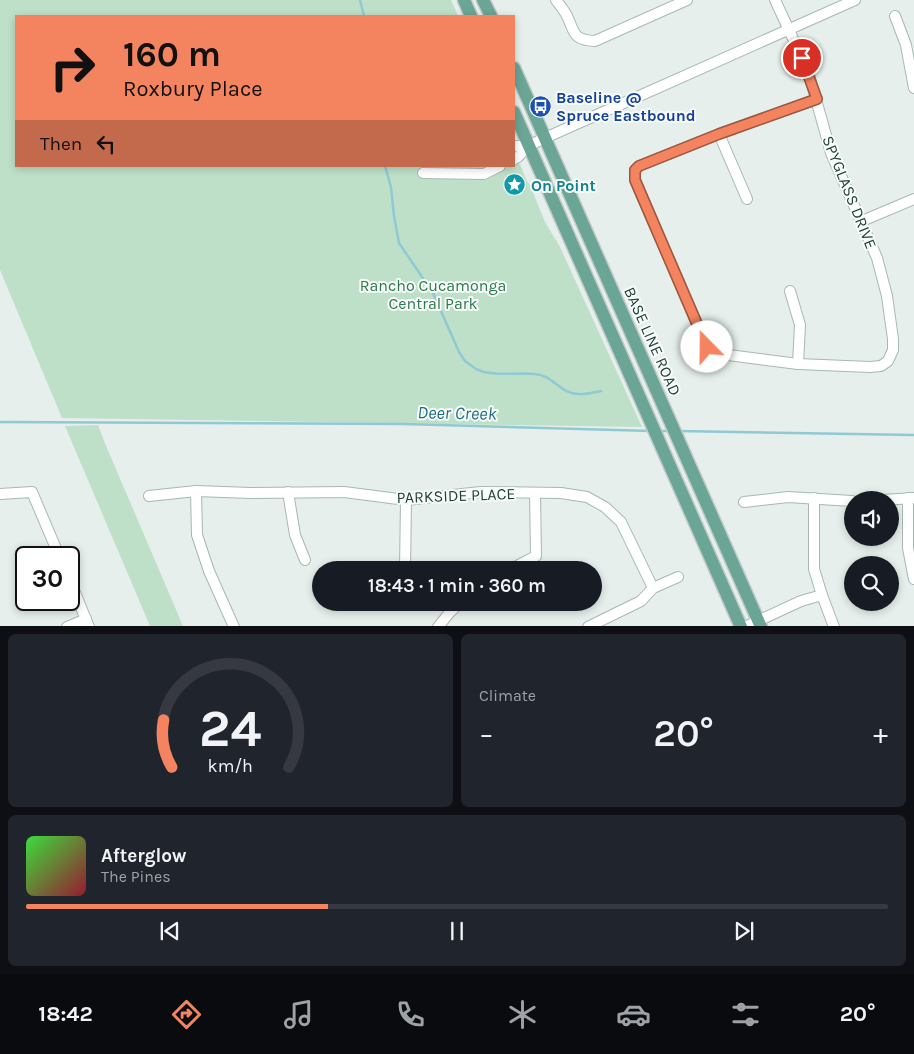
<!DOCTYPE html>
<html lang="en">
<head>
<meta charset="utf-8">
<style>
  body { margin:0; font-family:Karla,sans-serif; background:#20242c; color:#f1f3f6; height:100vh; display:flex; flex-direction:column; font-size:19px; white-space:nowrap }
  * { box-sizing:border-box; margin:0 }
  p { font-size:16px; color:#9ea1a6 }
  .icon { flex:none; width:28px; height:28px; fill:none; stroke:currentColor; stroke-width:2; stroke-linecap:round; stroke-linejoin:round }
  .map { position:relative; height:626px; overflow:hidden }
  .side { display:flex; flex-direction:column; gap:8px; padding:8px; background:#0d0f14; flex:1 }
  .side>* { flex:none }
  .guide { position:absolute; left:15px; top:15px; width:500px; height:152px; border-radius:0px; box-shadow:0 2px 8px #0003; background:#f4845f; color:#111; overflow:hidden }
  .buttons { position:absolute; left:844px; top:491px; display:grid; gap:10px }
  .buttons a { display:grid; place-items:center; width:55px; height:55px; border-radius:50%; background:#171b24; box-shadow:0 2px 8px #0003; font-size:25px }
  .speed { position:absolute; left:15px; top:546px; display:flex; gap:10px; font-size:25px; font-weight:700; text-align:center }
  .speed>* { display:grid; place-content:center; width:65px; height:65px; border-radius:50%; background:#171b24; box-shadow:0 2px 8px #0003; line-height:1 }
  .speed .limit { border:2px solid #111; border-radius:8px; background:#fff; color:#111 }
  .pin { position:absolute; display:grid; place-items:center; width:42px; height:42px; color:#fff; margin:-21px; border:2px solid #fff; border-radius:50%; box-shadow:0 1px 5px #0007 }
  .me { position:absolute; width:55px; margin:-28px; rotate:338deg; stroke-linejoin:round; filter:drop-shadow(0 0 4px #0008) }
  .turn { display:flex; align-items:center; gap:18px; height:105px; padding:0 25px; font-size:22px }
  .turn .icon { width:65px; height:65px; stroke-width:2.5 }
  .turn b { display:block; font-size:35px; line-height:42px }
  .then { display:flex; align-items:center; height:48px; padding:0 25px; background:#0003; gap:10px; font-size:19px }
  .big { font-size:38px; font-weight:600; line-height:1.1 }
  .side .widget { flex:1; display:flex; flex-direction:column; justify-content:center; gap:8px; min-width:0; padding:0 18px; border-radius:8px; background:#20242c }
  .side .dial { align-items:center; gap:0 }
  .dial svg { height:130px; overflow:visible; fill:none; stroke:#363941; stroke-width:7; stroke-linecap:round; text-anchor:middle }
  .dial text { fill:#f1f3f6; stroke:none }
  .song { display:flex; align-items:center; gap:15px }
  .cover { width:60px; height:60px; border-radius:8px; background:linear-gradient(135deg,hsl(120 70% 55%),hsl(350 70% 35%)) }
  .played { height:5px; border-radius:2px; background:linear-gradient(90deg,#f4845f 35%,#363941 35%) }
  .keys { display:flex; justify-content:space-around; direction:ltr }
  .heat { display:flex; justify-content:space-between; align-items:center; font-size:28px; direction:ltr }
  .side .tiles { flex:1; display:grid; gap:8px; grid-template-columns:1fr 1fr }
  .widget:last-child { grid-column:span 2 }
  .trip { position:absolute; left:312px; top:561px; width:290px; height:50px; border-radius:25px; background:#171b24; box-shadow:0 2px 8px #0003; font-weight:600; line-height:50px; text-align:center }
  .dock { display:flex; height:80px; justify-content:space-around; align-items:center; background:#090b0e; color:#9ea1a6 }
  .dock .icon { width:35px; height:35px }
  .dock .current { color:#f4845f }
  .dock b { font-size:22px; color:#f1f3f6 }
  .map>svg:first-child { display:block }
  .green { fill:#bfe0c8 }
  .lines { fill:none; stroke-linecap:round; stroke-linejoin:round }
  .stream { stroke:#8ec9d4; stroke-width:2.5 }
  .minor-casing { stroke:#a8b8b2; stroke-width:12 }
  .major-casing { stroke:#c2cac8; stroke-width:15 }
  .minor { stroke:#fff; stroke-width:10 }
  .major { stroke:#6aa596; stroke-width:12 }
  .route-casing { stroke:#9f563e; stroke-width:12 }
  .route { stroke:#f4845f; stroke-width:9 }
  .labels { text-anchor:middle; stroke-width:4; stroke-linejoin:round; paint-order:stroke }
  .transit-label { font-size:16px; font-weight:bold; fill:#164399; stroke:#f7fbf9; text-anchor:start }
  .culture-label { font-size:16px; font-weight:bold; fill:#0d838f; stroke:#f7fbf9; text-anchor:start }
  .street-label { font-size:16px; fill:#24423a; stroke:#f7fbf9 }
  .park-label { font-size:16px; fill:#2d7a4b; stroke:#f7fbf9 }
  .water-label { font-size:18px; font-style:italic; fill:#1c6f80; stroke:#f7fbf9 }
</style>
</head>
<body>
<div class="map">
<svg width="914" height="627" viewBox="0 0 914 627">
  <rect width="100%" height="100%" fill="#e6efeb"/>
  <g class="green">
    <path d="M 0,0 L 451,0 L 458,16 L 16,16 L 16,166 L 514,166 L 514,151 L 527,181 L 530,185 L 545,222 L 560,247 L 642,427 L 62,418 L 0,270 Z"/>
    <path d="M 98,425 L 104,441 L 183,626 L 150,626 L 65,426 Z"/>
  </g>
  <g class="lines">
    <g class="stream">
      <path d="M 360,0 L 364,16"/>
      <path d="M 385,166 L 391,187 L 394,216 L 399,243 L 433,293 L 459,352 L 465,361 L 476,369 L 484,372 C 501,376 518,372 535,374 C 547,375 554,383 563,389 C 575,397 588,394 601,391"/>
      <path d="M 0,422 L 403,424 L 651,431"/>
      <path d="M 659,431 L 671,431"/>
      <path d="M 679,431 L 914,435"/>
    </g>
    <defs>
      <g id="minor">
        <path d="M 556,0 C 559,4 563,9 566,14 C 575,31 571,40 595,41 L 687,0"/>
        <path d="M 775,0 L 808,71 L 831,153 L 877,258 L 887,296 L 893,339 L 893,350 L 888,361 L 881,366 L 870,367 L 798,364 L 713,353 L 707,347 L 635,180 L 635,170 L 639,166 L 719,134 L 817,99"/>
        <path d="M 895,16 L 906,45 L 914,88"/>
        <path d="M 719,134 L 747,199"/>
        <path d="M 514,146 L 528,146"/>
        <path d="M 514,159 L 518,157 L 528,146 L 545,138 L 855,0"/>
        <path d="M 423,173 L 484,174 L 500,166"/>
        <path d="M 862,221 L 914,199"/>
        <path d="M 790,291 L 800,325 L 798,364"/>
        <path d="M 196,491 L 197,535 L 209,571 L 234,627"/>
        <path d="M 288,492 L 295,535 L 305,560"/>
        <path d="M 0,494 L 32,492 L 60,558"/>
        <path d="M 149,496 L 196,491 L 251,493 L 344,492 L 406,500 L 481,492 L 561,493 L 587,497 L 605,507 L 621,522 L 653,588"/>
        <path d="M 814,498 L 814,569 L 822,595 L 834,627"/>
        <path d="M 908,498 L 908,548 L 914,579"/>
        <path d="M 882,500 L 914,498"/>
        <path d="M 744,502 L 788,497 L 852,501"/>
        <path d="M 405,570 L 406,500"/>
        <path d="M 509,570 L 536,556 L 535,493"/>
        <path d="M 69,578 L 89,627"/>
        <path d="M 67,627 L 86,619"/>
        <path d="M 438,627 L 450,612 L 461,602"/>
        <path d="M 588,627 L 641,601 L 653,588 L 678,577"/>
        <path d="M 745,627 L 801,601 L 822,595"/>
      </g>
      <g id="major">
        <path d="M 464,0 L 471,16"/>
        <path d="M 483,0 L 491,16"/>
        <path d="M 514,68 L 761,627"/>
        <path d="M 514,112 L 741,627"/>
      </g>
    </defs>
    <use href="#minor" class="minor-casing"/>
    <use href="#major" class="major-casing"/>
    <use href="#minor" class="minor"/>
    <use href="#major" class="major"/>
  </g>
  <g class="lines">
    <defs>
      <path id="route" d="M 707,347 L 635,180 L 635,170 L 639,166 L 719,134 L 817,99 L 802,58"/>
    </defs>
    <use href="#route" class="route-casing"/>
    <use href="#route" class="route"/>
  </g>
  <defs>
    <symbol id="bus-disc" viewBox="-11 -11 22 22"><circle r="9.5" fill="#1a4fb4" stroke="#f7fbf9"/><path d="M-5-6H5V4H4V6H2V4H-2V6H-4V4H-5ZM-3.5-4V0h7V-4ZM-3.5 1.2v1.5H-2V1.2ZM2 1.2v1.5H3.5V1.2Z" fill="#fff"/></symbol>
    <symbol id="sight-disc" viewBox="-11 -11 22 22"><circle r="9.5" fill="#0f9aa8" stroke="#f7fbf9"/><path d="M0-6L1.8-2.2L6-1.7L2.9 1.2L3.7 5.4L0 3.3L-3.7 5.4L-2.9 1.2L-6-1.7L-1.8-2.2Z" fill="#fff"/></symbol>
  </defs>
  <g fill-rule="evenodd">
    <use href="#bus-disc" x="528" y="94" width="25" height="25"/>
    <use href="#sight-disc" x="502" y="172" width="25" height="25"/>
  </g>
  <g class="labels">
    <g class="transit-label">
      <text x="556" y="103">Baseline @<tspan x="556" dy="18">Spruce Eastbound</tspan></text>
    </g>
    <g class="culture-label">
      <text x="531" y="191">On Point</text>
    </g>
    <g class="street-label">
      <text transform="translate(850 192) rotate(68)" y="6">SPYGLASS DRIVE</text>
      <text transform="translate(653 341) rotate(66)" y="6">BASE LINE ROAD</text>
      <text transform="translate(456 495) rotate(-2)" y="6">PARKSIDE PLACE</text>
    </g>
    <g class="park-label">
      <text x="433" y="291">Rancho Cucamonga<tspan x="433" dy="18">Central Park</tspan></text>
    </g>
    <g class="water-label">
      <text transform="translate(457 413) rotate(1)" y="6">Deer Creek</text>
    </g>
  </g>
</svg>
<div class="buttons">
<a><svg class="icon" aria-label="sound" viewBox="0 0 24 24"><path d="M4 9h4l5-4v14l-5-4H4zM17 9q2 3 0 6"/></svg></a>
<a><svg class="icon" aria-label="search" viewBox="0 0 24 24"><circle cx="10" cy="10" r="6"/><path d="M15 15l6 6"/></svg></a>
</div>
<div class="speed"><div class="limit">30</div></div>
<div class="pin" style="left:802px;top:58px;background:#d93025"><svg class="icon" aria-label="arrive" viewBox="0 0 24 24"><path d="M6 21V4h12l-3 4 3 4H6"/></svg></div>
<svg class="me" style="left:707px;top:347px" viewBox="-20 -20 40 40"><circle r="19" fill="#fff"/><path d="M0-13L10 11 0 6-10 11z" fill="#f4845f"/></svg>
<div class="trip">18:43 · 1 min · 360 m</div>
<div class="guide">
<div class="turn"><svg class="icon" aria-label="right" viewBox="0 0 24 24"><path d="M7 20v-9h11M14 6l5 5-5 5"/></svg><div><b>160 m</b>Roxbury Place</div></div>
<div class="then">Then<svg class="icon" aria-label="left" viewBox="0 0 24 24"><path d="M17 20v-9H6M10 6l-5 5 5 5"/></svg></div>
</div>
</div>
<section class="side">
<div class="tiles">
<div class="widget dial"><svg viewBox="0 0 100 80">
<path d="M14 69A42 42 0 1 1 86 69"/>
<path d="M14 69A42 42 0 0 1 9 40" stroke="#f4845f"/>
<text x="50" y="56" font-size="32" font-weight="700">24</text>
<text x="50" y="72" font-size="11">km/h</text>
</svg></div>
<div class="widget"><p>Climate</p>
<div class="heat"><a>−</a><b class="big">20°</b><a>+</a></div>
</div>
<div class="widget">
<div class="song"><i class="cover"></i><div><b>Afterglow</b><p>The Pines</p></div></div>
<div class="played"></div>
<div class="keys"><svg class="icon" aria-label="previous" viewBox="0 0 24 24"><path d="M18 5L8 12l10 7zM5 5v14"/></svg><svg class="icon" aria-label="pause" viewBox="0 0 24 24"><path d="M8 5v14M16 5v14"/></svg><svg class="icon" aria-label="next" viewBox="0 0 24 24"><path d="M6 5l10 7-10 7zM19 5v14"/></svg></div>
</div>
</div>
</section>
<nav class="dock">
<b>18:42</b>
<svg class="icon current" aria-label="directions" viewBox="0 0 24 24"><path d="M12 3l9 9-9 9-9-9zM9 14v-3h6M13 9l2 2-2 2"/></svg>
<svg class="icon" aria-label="music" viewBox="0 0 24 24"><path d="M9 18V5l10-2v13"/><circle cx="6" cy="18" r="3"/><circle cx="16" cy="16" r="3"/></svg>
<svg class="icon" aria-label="phone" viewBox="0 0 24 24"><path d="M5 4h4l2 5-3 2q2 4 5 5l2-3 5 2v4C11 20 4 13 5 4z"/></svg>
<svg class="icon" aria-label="climate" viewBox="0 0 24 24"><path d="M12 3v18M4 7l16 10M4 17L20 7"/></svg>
<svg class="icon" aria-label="car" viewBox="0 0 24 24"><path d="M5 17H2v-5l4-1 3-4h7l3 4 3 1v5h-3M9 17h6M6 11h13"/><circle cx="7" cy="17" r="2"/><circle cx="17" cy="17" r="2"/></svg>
<svg class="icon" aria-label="filters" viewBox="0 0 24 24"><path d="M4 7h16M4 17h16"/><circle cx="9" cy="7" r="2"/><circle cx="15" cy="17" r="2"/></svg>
<b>20°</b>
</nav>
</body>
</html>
